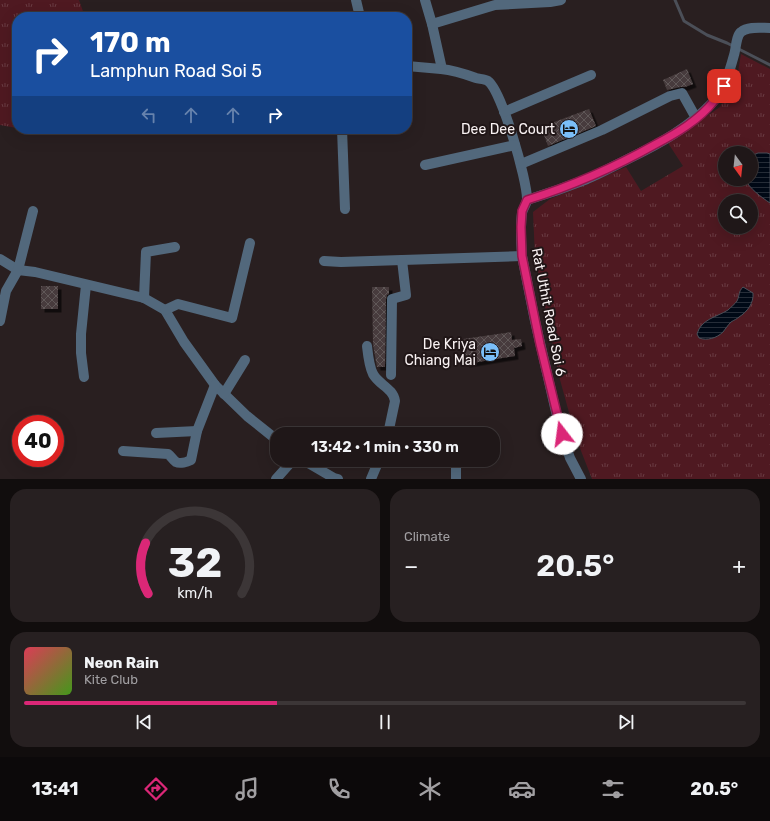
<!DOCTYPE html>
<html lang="en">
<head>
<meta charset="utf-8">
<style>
  body { margin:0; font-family:Rubik,sans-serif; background:#272021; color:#f1f3f6; height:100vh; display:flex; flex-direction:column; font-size:15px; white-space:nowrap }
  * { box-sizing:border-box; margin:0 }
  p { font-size:13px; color:#a19fa2 }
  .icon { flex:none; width:22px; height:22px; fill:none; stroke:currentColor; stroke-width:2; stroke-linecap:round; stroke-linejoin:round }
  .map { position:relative; height:479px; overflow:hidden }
  .panel { display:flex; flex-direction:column; gap:10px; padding:10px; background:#110d0d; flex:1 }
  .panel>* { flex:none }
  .hud { position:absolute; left:12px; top:12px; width:400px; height:122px; border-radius:16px; box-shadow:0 4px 16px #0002,0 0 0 1px #3c3637; background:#1a4fa0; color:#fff; overflow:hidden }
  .needle { width:26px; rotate:165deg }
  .fabs { position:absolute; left:718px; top:146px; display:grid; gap:8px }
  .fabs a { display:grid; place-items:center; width:40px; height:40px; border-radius:50%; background:#1f1718; box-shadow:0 4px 16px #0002,0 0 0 1px #3c3637; font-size:20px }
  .speed { position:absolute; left:12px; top:415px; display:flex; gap:8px; font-size:20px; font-weight:700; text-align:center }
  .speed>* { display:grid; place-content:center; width:52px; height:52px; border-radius:50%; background:#1f1718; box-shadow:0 4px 16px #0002,0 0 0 1px #3c3637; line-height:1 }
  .speed .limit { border:6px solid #d22; background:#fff; color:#111 }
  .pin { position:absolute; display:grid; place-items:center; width:34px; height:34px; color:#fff; margin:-17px; border-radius:8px; box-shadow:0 2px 6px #0006 }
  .me { position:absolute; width:44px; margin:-22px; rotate:345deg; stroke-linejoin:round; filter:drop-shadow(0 0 3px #0008) }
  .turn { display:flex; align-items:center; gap:14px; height:84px; padding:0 12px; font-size:18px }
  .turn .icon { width:52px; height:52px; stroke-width:2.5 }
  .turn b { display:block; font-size:28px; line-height:34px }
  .lanes { display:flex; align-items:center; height:38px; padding:0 12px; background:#0003; justify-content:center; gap:20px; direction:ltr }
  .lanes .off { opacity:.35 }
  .big { font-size:30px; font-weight:600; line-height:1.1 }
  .panel .widget { flex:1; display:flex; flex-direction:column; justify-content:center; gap:6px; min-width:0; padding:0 14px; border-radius:16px; background:#272021 }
  .panel .dial { align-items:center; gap:0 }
  .dial svg { height:104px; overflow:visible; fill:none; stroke:#3c3637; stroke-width:7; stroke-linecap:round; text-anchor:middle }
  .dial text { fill:#f1f3f6; stroke:none }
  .song { display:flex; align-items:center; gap:12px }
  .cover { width:48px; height:48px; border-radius:6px; background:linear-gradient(135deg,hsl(350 70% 55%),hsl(100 70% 35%)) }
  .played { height:4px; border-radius:2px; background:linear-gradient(90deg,#db2777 35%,#3c3637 35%) }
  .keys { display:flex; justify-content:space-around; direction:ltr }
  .heat { display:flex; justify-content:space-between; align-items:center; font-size:22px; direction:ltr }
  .panel .tiles { flex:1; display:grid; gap:10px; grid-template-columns:1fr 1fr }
  .widget:last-child { grid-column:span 2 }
  .trip { position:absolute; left:270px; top:427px; width:230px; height:40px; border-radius:16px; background:#1f1718; box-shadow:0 4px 16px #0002,0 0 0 1px #3c3637; font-weight:600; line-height:40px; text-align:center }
  .dock { display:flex; height:64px; justify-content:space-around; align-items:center; background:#0c090a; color:#a19fa2 }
  .dock .icon { width:28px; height:28px }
  .dock .selected { color:#db2777 }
  .dock b { font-size:18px; color:#f1f3f6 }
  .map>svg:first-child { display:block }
  .grass { fill:url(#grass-tufts); fill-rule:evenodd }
  .water { fill:url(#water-rules); stroke:#4b4f58 }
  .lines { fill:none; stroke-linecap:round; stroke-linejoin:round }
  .stream { stroke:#4b4f58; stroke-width:3 }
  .building { fill:url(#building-cross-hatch); filter:url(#shadow) }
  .minor { stroke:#52687c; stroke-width:10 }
  .route-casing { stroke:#8e194d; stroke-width:10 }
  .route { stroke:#db2777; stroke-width:7 }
  .labels { text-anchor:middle; stroke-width:4; stroke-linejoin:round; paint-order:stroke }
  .poi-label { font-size:14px; fill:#f9f2f3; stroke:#201617; text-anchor:end }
  .street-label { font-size:14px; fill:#f9f2f3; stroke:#201617 }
</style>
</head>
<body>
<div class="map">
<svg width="770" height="479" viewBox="0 0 770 479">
  <defs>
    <pattern id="grass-tufts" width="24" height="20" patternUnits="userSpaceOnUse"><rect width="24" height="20" fill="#4f1921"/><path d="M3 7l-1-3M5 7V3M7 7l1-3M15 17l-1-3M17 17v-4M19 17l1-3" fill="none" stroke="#693b42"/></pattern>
    <pattern id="water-rules" width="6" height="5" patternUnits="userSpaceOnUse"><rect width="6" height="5" fill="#000916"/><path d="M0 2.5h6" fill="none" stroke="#262d38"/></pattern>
    <pattern id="building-cross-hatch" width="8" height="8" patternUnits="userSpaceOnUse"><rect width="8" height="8" fill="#463b3c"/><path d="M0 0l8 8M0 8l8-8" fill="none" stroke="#615859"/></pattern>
    <filter id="shadow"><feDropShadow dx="3.5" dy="3.5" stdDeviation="0" flood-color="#0009"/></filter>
  </defs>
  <rect width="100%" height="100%" fill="#291f20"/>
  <g class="grass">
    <path d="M 0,0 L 79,0 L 85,17 L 17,17 L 17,128 L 0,125 Z"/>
    <path d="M 741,54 L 770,69 L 770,479 L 592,479 L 576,438 L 559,376 L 535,257 L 533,212 L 550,199 L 626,167 L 641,191 L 683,166 L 668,143 L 720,107 L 738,72 ZM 725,153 L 751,153 L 751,179 L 725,179 ZM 725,201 L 751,201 L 751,227 L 725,227 Z"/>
  </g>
  <g class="water">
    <path d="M 758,153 L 767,153 L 770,154 L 770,203 C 761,197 749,188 745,179 L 751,179 L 751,156 Z"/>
    <path d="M 743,287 L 753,293 C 754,303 747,312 739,317 C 737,319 734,320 731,322 C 728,325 726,328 723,332 C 717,338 707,341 699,338 L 697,334 C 701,319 717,317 728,310 C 731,307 735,304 737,301 C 740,295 738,292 743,287 Z"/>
  </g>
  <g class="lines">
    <path class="stream" d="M 675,0 L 684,21 L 707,35 L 727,43 L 770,65"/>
  </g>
  <g class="building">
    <path d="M 687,69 L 693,84 L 685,87 L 680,87 L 667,90 L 663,80 Z"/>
    <path d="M 589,109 L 596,126 L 548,146 L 541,127 Z"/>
    <rect x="41" y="286" width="17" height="23"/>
    <path d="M 372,287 L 389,287 L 389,294 L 387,295 L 386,299 L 385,367 L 377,367 L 375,356 L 373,344 Z"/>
    <path d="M 511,332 L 512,340 L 521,339 L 522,346 L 514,348 L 515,356 L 466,364 L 463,339 Z"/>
  </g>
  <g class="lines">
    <g class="minor">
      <path d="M 356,0 L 360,17"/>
      <path d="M 425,0 L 432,24 L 442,69"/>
      <path d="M 432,24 L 495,5 L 550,2 L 561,0"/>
      <path d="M 407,66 C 418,67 429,68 441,69 C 452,70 465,74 476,78 C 479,79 485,79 488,81 C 502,91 527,180 527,199 C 527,204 523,208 522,213 C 520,227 521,242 522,256 L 535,321 L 559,425 L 570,458 L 581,479"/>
      <path d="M 504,112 L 591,75"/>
      <path d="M 342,129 L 345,209"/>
      <path d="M 521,164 L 602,130 L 670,96 L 682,93 L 696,118"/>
      <path d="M 425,165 L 515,145"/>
      <path d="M 527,200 C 547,194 567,187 587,179 C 601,173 614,166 628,159 C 659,144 690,127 713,102 C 724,91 730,70 734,55 C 736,49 736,36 741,32 C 748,26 761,28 770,28"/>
      <path d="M 0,259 L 18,270 L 35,272 L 144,298 L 165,310 L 184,342 L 215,385 L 247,416 L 277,440"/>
      <path d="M 324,261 L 341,262 L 522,256"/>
      <path d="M 144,298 L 146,252 L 175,247"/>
      <path d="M 165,310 L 178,304 L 232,318 L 250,243"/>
      <path d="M 0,321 L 6,291 L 18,270 L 33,211"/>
      <path d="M 367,346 C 368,355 369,366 373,374 C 379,385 393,388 395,401 L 388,434"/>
      <path d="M 391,375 L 392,299 L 406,295 L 402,260"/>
      <path d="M 84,377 L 81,353 L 81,334 L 86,285"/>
      <path d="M 224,394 L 245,360"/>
      <path d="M 156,433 L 197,431"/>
      <path d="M 123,451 L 168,454 C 171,456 173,460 176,462 C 180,464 187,462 191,460 L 197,431 L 215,385"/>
      <path d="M 303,460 L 334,478 L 338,479"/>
      <path d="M 276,479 L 293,460"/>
      <path d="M 371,479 L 379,460"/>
      <path d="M 456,479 L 456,460"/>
    </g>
  </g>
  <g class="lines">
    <defs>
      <path id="route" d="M 562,434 L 540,344 L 522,256 L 521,227 L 522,211 L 527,200 C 572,186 615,167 656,144 C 677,133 699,120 714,101 C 718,97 721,91 724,86"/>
    </defs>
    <use href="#route" class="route-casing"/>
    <use href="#route" class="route"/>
  </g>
  <defs>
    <symbol id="hotel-disc" viewBox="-11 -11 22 22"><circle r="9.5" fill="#7abef8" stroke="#201617"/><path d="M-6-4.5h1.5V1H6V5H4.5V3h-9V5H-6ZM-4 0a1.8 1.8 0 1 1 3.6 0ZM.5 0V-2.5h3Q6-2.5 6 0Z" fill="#111"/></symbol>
  </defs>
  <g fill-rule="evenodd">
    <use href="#hotel-disc" x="558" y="118" width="22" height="22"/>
    <use href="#hotel-disc" x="479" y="341" width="22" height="22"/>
  </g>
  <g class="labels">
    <g class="poi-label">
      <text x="555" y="134">Dee Dee Court</text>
      <text x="476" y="349">De Kriya<tspan x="476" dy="16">Chiang Mai</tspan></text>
    </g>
    <g class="street-label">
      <text transform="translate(549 312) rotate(79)" y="5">Rat Uthit Road Soi 6</text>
    </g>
  </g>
</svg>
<div class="fabs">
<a><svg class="needle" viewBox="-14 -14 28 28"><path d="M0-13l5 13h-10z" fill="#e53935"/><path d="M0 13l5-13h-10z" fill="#a19fa2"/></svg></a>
<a><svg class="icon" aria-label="search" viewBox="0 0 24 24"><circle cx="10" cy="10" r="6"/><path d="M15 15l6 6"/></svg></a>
</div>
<div class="speed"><div class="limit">40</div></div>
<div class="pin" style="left:724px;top:86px;background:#d93025"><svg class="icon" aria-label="arrive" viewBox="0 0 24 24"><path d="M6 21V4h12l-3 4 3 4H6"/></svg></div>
<svg class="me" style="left:562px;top:434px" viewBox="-20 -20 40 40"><circle r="19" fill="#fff"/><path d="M0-13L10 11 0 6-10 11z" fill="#db2777"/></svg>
<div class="trip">13:42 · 1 min · 330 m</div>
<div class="hud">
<div class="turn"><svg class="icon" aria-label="right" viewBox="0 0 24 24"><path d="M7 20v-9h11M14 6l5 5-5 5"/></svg><div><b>170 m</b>Lamphun Road Soi 5</div></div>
<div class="lanes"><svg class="icon off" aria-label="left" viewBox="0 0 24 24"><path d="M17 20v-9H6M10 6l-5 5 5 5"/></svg><svg class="icon off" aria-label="ahead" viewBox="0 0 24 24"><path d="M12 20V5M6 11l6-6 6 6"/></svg><svg class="icon off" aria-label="ahead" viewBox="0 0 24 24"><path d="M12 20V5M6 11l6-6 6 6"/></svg><svg class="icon" aria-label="right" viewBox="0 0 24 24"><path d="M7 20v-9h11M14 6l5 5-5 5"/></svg></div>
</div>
</div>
<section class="panel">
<div class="tiles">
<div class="widget dial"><svg viewBox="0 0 100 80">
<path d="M14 69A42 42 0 1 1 86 69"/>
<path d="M14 69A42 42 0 0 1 12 30" stroke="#db2777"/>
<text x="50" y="56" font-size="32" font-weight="700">32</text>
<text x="50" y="72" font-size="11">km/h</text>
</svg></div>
<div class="widget"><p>Climate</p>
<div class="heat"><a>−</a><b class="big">20.5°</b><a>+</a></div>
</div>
<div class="widget">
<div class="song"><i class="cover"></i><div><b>Neon Rain</b><p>Kite Club</p></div></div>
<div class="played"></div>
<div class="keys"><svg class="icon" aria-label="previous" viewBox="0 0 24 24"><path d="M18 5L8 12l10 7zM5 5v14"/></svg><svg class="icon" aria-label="pause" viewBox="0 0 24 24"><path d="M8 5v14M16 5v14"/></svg><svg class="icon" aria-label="next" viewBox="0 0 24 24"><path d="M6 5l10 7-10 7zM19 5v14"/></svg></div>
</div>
</div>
</section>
<nav class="dock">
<b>13:41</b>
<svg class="icon selected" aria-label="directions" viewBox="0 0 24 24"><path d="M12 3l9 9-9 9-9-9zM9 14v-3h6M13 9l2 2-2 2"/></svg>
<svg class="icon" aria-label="music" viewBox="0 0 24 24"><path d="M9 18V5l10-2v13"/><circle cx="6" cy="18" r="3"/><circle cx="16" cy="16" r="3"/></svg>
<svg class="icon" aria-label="phone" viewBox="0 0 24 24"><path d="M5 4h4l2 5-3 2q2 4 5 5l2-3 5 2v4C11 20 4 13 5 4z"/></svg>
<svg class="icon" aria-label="climate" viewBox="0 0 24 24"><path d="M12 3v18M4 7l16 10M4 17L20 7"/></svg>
<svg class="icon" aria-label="car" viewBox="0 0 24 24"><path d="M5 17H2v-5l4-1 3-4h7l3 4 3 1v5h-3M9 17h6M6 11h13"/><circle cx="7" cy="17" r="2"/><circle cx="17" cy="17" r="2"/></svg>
<svg class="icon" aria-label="filters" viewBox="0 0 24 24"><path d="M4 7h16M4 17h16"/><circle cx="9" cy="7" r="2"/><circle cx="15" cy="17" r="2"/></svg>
<b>20.5°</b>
</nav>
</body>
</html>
